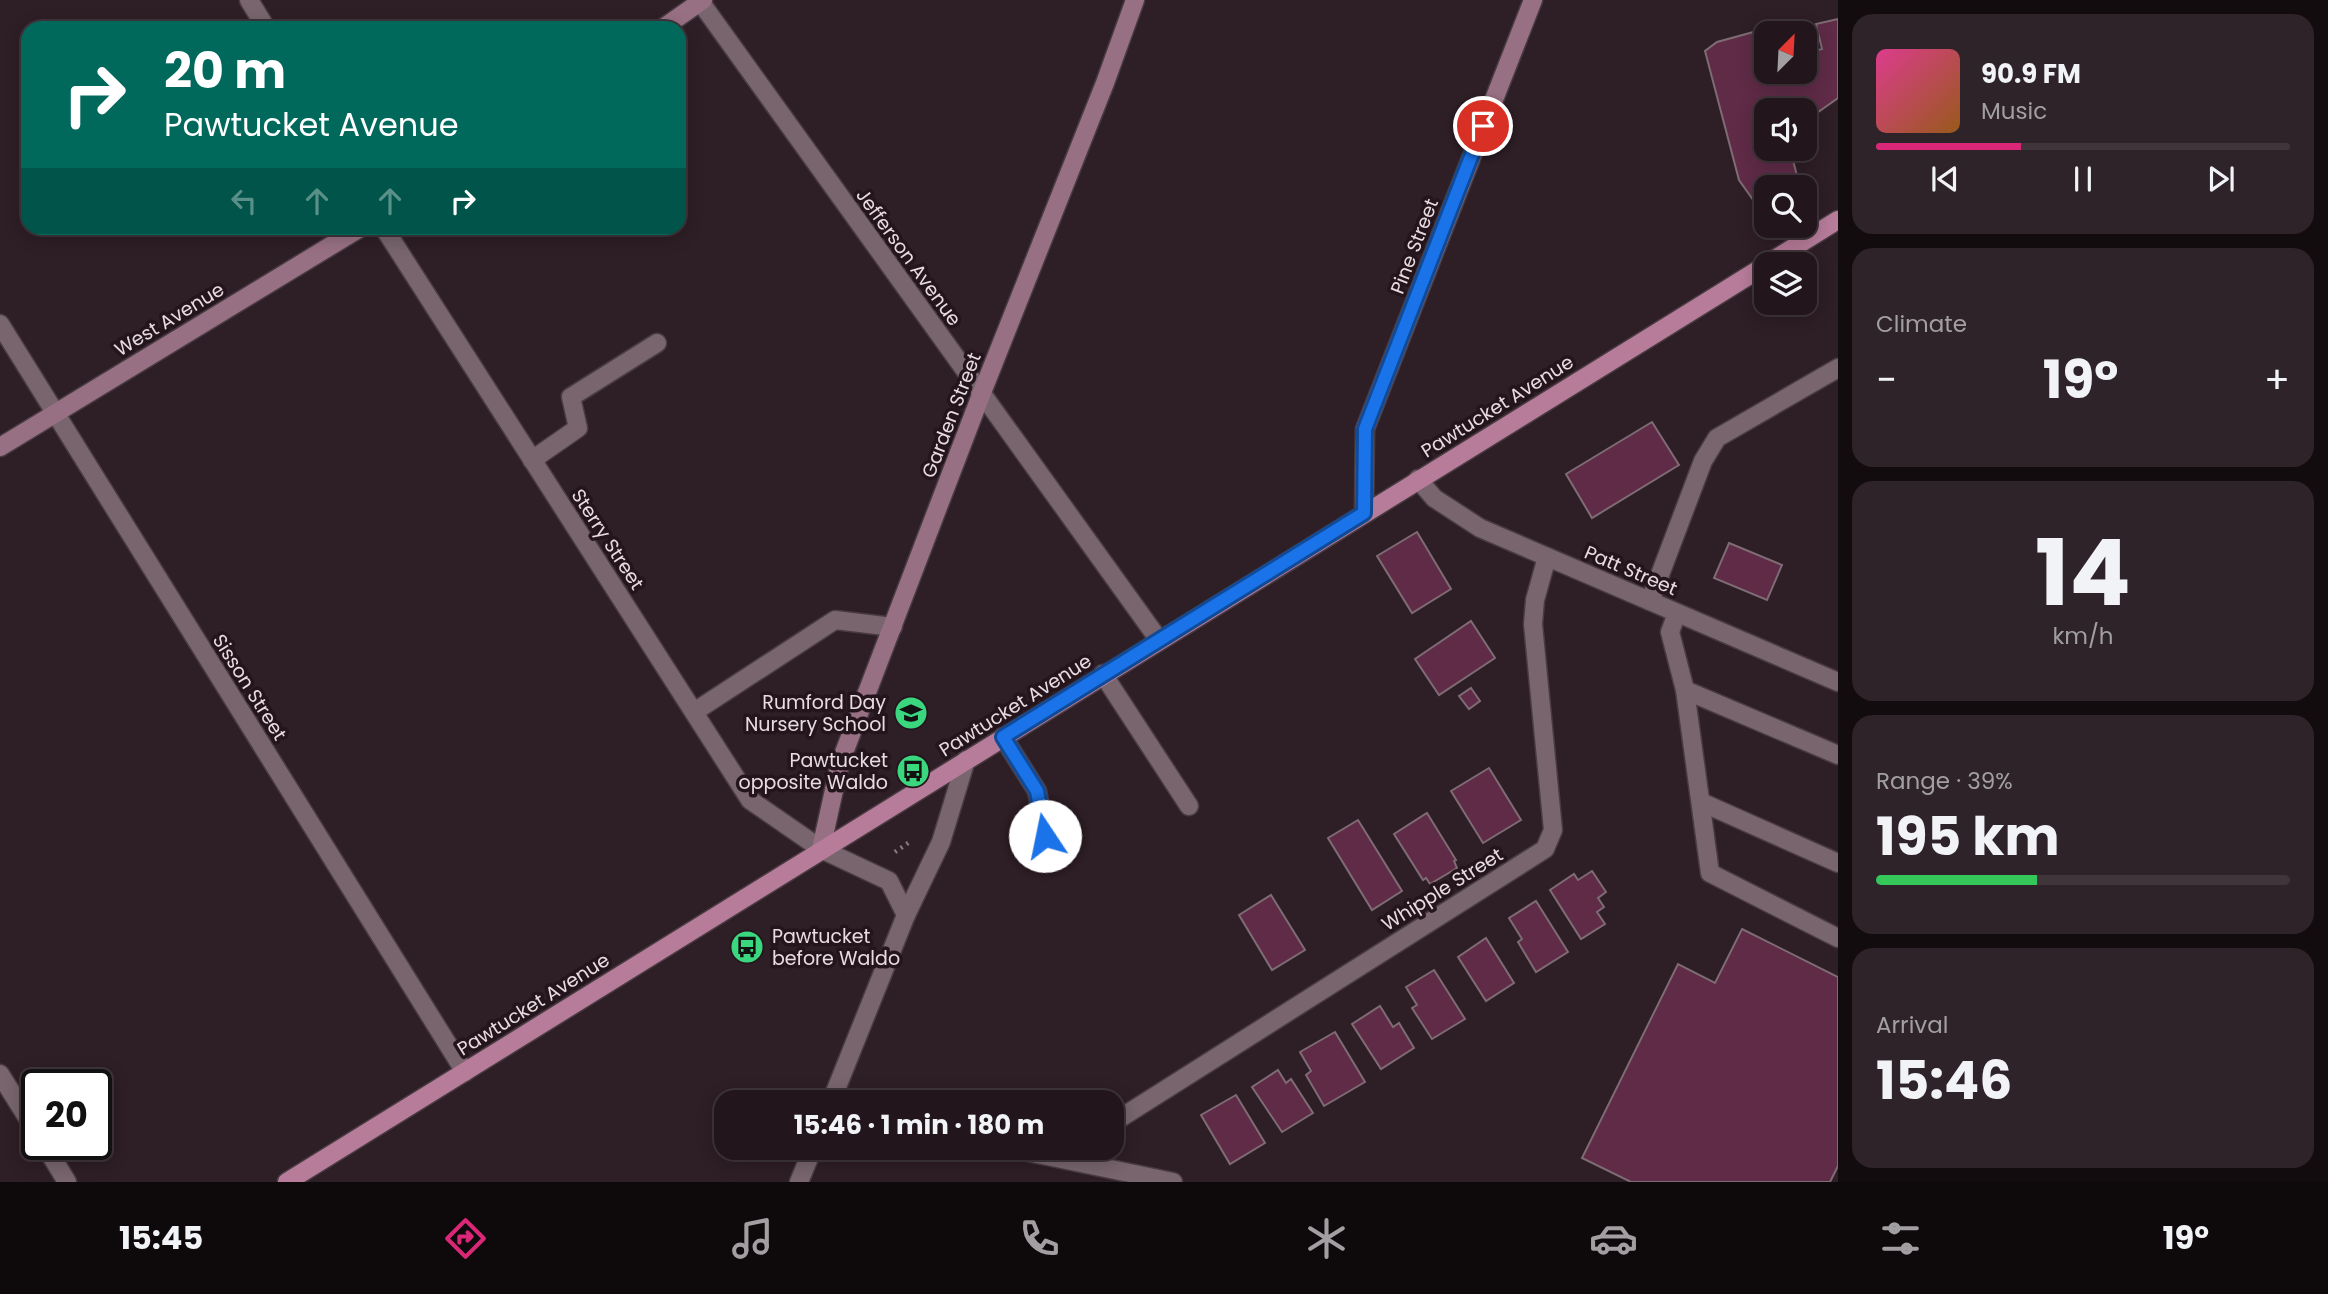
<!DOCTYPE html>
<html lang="en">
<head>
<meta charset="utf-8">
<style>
  body { margin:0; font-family:Poppins,sans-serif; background:#2e2329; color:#f1f3f6; height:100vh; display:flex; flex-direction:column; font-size:26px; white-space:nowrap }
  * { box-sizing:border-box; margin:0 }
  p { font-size:23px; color:#a29fa3 }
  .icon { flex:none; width:38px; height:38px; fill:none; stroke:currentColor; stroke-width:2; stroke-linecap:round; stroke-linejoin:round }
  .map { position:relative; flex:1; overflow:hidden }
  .drawer { display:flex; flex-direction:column; gap:14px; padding:14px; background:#130c0f; width:490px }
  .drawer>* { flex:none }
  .top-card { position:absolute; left:21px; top:21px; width:665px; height:214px; border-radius:21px; box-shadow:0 4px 18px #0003,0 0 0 2px #3f353b; background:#00695c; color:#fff; overflow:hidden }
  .needle { width:46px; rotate:24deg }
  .controls { position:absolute; left:1754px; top:21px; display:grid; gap:14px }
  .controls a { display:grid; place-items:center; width:63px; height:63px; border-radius:14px; background:#22161c; box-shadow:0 4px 18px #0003,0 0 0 2px #3f353b; font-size:35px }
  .speed { position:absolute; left:21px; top:1069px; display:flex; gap:14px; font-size:35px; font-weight:700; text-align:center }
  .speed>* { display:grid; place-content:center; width:91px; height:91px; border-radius:50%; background:#22161c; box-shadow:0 4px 18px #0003,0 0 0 2px #3f353b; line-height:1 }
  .speed .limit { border:4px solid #111; border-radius:10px; background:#fff; color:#111 }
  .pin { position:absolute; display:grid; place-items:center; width:60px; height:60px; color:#fff; margin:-30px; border:4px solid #fff; border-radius:50%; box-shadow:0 2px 7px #0007 }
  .me { position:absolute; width:77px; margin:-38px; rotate:349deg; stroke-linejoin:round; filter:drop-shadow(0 0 5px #0008) }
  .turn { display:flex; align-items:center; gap:24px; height:147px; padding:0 28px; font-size:32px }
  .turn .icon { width:91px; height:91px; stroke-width:2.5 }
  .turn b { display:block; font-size:49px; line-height:60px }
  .lanes { display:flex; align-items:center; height:66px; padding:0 28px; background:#0003; justify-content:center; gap:35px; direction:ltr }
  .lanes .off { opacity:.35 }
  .big { font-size:52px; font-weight:700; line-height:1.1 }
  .drawer .tile { flex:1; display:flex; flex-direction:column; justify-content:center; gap:10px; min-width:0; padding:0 24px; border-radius:21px; background:#2e2329 }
  .drawer .dial { align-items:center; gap:0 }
  .dial b { font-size:91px; line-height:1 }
  .song { display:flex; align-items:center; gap:21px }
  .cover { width:84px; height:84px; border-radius:10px; background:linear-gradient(135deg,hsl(330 70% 55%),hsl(30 70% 35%)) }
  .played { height:7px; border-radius:4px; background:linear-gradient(90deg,#db2777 35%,#3f353b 35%) }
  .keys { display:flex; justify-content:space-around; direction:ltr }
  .heat { display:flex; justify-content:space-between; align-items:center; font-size:38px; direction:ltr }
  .charge { height:10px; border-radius:5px; background:linear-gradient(90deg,#34c759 39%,#3f353b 0) }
  .trip { position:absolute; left:714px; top:1090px; width:410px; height:70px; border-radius:21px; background:#22161c; box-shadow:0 4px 18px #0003,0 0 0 2px #3f353b; font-weight:700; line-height:70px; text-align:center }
  .dock { display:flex; height:112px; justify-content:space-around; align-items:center; background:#0e090b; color:#a29fa3 }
  .dock .icon { width:49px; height:49px }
  .dock .current { color:#db2777 }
  .dock b { font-size:32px; color:#f1f3f6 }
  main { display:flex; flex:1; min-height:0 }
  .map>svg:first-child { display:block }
  .building { fill:#5f2b47; stroke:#7e6b74; stroke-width:2 }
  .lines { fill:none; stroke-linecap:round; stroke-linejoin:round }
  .lane-casing { stroke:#483b41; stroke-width:21 }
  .street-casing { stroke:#483b41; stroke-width:21 }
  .secondary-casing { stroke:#483b41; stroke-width:21 }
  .primary-casing { stroke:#483b41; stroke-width:21 }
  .path { stroke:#897a81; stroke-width:4.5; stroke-dasharray:2 5; stroke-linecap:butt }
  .lane { stroke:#78656e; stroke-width:18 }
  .street { stroke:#78656e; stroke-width:18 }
  .secondary { stroke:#987084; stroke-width:18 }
  .primary { stroke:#b77c9a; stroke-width:18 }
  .route-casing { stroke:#114b97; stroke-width:18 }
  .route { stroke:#1a73e8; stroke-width:12 }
  .labels { text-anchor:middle; stroke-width:7; stroke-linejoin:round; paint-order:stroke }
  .street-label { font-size:19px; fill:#e8dce1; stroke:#24151c }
  .poi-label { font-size:19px; fill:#e8dce1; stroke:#24151c; text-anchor:end }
</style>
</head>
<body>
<main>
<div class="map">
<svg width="1838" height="1182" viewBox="0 0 1838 1182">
  <rect width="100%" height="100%" fill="#2e1e26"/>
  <g class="building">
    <path d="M 1838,19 L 1838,98 L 1804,122 L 1804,110 L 1766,110 L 1766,149 L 1790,149 L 1800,187 L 1766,187 L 1766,218 L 1739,180 L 1705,51 L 1717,42 L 1779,25 L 1784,33 L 1766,33 L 1766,72 L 1804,72 L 1804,48 L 1811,52 L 1822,49 L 1816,24 Z"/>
    <path d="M 1652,422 L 1679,465 L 1592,518 L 1566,474 Z"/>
    <path d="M 1417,532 L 1451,589 L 1412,613 L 1377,556 Z"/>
    <path d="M 1729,543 L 1782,565 L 1767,600 L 1714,578 Z"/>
    <path d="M 1471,621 L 1495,658 L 1439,695 L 1415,659 Z"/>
    <path d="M 1471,688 L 1480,701 L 1469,709 L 1459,696 Z"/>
    <path d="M 1489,768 L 1521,820 L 1483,843 L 1451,791 Z"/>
    <path d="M 1427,813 L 1456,860 L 1454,861 L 1457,868 L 1430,884 L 1426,878 L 1423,880 L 1394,834 Z"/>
    <path d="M 1358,820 L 1402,891 L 1372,910 L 1328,838 Z"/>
    <path d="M 1592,871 L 1606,892 L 1598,898 L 1604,907 L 1597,912 L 1605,924 L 1581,939 L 1550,890 L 1574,874 L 1578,880 Z"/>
    <path d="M 1271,895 L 1305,950 L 1272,970 L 1239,915 Z"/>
    <path d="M 1536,901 L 1568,952 L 1536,972 L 1518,942 L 1522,939 L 1509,918 Z"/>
    <path d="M 1742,929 L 1838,977 L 1838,1166 L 1830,1182 L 1631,1182 L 1582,1158 L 1678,964 L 1715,983 Z"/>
    <path d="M 1486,938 L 1514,983 L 1486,1001 L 1458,957 Z"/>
    <path d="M 1434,970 L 1465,1019 L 1432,1039 L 1412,1008 L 1417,1005 L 1406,987 Z"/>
    <path d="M 1380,1006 L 1393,1027 L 1399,1023 L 1414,1048 L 1381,1069 L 1352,1024 Z"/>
    <path d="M 1335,1032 L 1365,1082 L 1324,1106 L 1306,1075 L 1311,1071 L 1300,1052 Z"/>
    <path d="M 1278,1070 L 1286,1083 L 1291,1079 L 1313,1113 L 1282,1132 L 1252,1087 Z"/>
    <path d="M 1236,1095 L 1265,1143 L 1230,1164 L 1201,1115 Z"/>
  </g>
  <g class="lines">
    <defs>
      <g id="lane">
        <path d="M 532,460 L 578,428 L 571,397 L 657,343"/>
        <path d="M 1650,601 L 1703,461 L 1717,438 L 1838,368"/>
        <path d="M 1677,613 L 1670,632 L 1685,690 L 1710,873 L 1838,938"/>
        <path d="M 1103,674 L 1189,806"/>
        <path d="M 1685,690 L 1838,755"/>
        <path d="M 694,712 L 835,620 L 893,627"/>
        <path d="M 1003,737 L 1037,791 L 1050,858"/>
        <path d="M 1701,802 L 1838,863"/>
      </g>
      <g id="street">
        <path d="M 249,0 L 266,28"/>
        <path d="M 699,0 L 1159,640"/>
        <path d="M 384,228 L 750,800 L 821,849 L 889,881 L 906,915 L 831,1102"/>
        <path d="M 0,324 L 465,1072"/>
        <path d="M 1418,479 L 1434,498 L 1480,528 L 1838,682"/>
        <path d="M 906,915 L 941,842 L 966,760"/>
        <path d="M 0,1074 L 37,1133"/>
        <path d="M 1111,1124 L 1545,849 L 1553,830 L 1533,624 L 1535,600 L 1547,557"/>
        <path d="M 44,1144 L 67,1182"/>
        <path d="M 1009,1148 L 1173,1182"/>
        <path d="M 799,1182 L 813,1148"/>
      </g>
      <g id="secondary">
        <path d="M 663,28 L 703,0"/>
        <path d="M 0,447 L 360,228"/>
        <path d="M 1364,513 L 1365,429 L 1533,0"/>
        <path d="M 821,849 L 840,763 L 981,395 L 1105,83 L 1135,0"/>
      </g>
      <g id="primary">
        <path d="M 1767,264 L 1838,220"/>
        <path d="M 287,1182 L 1766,265"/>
      </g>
    </defs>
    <use href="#lane" class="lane-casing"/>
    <use href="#street" class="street-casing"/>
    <use href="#secondary" class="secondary-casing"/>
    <use href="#primary" class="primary-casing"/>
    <path class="path" d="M 895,852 L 911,841"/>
    <use href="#lane" class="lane"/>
    <use href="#street" class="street"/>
    <use href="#secondary" class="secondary"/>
    <use href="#primary" class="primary"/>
  </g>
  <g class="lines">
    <defs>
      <path id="route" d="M 1045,836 L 1037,791 L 1003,737 L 1364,513 L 1365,429 L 1483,126"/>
    </defs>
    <use href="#route" class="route-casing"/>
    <use href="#route" class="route"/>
  </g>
  <defs>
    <symbol id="school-disc" viewBox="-11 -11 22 22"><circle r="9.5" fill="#3ad77f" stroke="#24151c"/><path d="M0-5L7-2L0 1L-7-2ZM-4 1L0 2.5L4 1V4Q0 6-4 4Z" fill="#111"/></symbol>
    <symbol id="bus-disc" viewBox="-11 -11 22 22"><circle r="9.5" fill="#3ad77f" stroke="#24151c"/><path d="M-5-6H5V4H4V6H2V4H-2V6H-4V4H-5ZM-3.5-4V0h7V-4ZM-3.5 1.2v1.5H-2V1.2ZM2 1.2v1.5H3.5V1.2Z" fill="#111"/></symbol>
  </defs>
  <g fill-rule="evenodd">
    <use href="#school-disc" x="892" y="694" width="38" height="38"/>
    <use href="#bus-disc" x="894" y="752" width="38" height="38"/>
    <use href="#bus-disc" x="728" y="928" width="38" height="38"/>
  </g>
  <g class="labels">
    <g class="street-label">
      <text transform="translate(1414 246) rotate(-69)" y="7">Pine Street</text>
      <text transform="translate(909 257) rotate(54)" y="7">Jefferson Avenue</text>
      <text transform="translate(169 319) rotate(-31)" y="7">West Avenue</text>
      <text transform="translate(1497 406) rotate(-32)" y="7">Pawtucket Avenue</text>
      <text transform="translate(951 415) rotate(-69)" y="7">Garden Street</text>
      <text transform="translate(608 539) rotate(57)" y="7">Sterry Street</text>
      <text transform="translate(1631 570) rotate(23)" y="7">Patt Street</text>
      <text transform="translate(250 687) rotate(58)" y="7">Sisson Street</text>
      <text transform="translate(1015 705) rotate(-32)" y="7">Pawtucket Avenue</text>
      <text transform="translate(1442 889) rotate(-32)" y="7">Whipple Street</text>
      <text transform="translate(533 1004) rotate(-32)" y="7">Pawtucket Avenue</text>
    </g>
    <g class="poi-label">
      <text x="886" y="709">Rumford Day<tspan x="886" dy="22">Nursery School</tspan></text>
      <text x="888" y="767">Pawtucket<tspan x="888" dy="22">opposite Waldo</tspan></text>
      <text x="772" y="943" text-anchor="start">Pawtucket<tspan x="772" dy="22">before Waldo</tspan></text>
    </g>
  </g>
</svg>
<div class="controls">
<a><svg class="needle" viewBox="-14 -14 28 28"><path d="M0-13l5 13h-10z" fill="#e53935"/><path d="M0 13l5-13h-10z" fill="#a29fa3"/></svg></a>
<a><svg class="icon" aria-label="sound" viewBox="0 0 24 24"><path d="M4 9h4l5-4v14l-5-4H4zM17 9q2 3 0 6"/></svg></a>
<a><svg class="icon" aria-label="search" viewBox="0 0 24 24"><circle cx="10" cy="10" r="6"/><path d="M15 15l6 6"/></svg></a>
<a><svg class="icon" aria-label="layers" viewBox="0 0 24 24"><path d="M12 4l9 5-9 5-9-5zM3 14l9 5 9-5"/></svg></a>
</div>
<div class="speed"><div class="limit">20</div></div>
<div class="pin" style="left:1483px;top:126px;background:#d93025"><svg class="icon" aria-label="arrive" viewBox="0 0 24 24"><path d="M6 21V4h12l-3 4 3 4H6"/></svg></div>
<svg class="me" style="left:1045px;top:836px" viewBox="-20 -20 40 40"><circle r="19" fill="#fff"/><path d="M0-13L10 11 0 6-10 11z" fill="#1a73e8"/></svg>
<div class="trip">15:46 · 1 min · 180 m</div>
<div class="top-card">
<div class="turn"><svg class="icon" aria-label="right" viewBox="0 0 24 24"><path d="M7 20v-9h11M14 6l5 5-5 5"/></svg><div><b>20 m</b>Pawtucket Avenue</div></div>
<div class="lanes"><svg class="icon off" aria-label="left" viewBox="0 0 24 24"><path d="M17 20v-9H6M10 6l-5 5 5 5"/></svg><svg class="icon off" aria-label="ahead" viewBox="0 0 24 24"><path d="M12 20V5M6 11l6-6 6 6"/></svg><svg class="icon off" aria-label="ahead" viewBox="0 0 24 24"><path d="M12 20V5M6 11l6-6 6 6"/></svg><svg class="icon" aria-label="right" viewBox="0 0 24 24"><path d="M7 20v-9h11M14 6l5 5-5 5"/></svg></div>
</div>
</div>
<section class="drawer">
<div class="tile">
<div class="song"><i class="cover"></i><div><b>90.9 FM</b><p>Music</p></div></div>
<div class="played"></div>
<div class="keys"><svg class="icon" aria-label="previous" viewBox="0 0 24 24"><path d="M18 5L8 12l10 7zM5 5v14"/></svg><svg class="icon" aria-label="pause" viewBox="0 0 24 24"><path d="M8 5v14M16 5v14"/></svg><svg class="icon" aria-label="next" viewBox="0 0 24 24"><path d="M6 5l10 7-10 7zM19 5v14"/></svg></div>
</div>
<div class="tile"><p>Climate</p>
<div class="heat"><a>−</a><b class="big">19°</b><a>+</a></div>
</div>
<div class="tile dial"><b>14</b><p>km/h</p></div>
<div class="tile"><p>Range · 39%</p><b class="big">195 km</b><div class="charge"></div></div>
<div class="tile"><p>Arrival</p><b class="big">15:46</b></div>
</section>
</main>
<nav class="dock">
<b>15:45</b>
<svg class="icon current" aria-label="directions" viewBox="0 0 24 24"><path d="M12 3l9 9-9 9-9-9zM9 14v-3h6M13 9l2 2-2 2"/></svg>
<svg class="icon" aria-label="music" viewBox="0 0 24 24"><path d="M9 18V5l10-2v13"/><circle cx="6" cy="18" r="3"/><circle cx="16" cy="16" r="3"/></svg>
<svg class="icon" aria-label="phone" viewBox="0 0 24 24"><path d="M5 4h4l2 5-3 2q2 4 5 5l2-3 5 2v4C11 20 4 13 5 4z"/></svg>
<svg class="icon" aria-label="climate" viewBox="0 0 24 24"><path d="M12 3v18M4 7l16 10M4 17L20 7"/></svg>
<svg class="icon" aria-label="car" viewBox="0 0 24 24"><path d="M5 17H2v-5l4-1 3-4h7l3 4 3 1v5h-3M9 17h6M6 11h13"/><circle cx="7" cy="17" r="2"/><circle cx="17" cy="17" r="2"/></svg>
<svg class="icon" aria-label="filters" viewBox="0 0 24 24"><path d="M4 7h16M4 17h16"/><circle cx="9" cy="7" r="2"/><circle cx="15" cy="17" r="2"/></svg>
<b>19°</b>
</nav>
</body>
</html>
